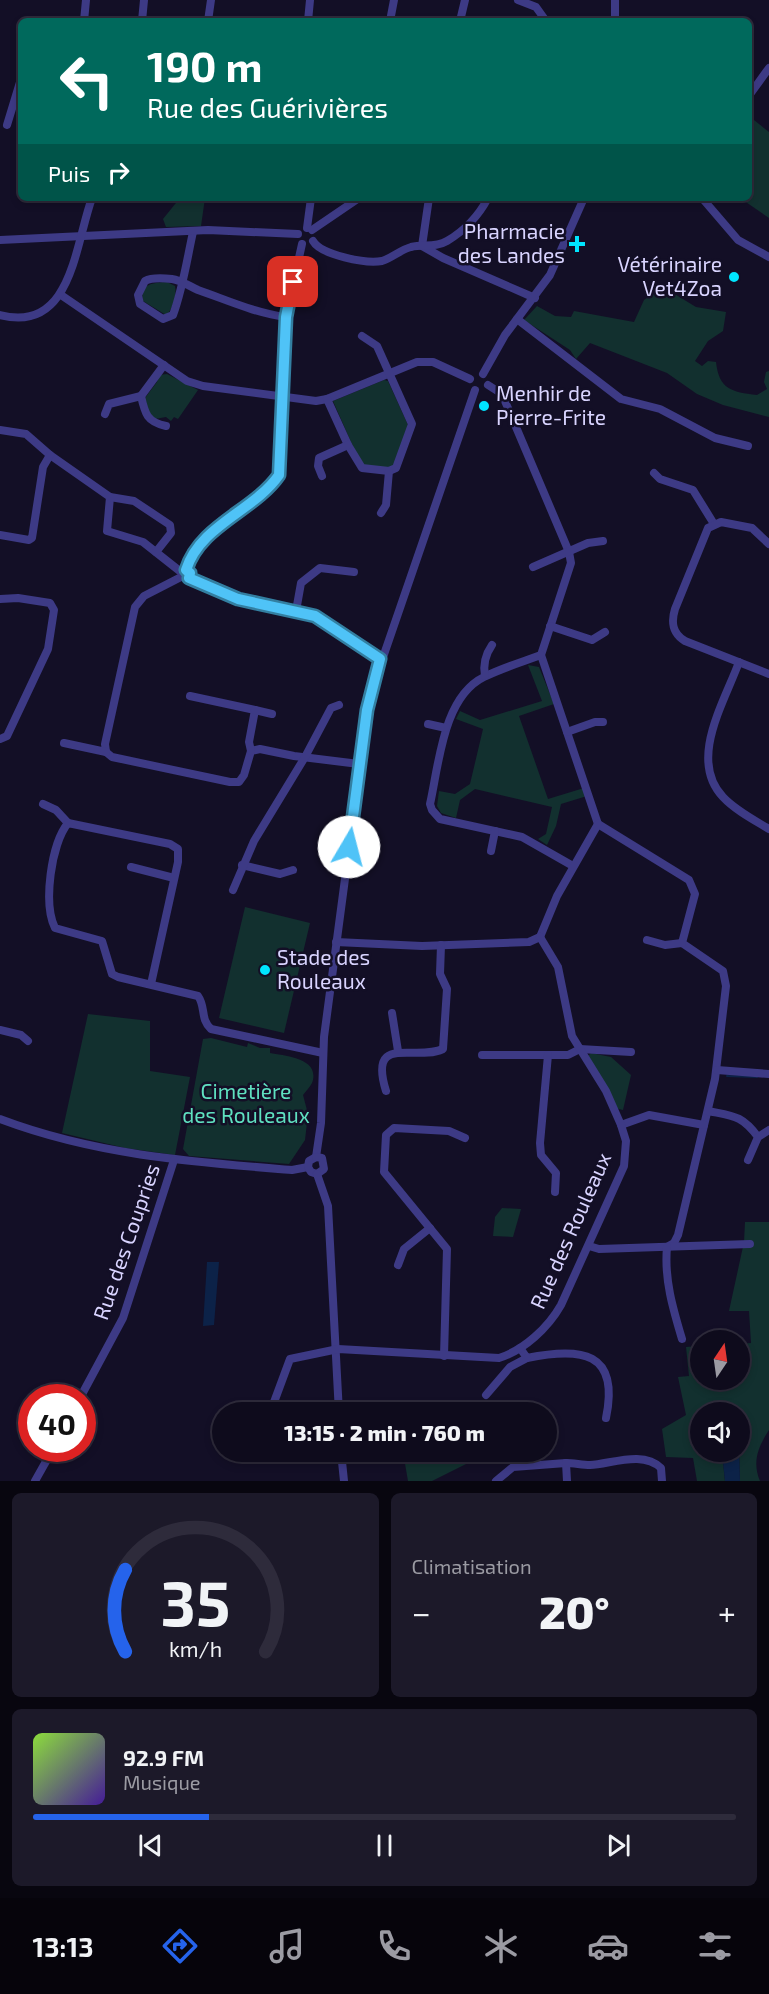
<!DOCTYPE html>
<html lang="fr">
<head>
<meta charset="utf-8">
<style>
  body { margin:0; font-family:"Exo 2",sans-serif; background:#1c1929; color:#f1f3f6; height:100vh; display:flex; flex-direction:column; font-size:22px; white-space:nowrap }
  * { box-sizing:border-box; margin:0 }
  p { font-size:20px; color:#9b9ba3 }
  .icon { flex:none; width:33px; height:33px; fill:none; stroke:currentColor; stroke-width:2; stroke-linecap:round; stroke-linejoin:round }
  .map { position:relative; height:1481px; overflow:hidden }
  .drawer { display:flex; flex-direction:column; gap:12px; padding:12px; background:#08060f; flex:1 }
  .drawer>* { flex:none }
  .hud { position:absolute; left:18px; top:18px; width:734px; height:183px; border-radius:9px; box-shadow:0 3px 9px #0003,0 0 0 2px #2e2b3b; background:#00695c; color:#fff; overflow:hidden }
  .needle { width:39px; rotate:13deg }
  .fabs { position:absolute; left:690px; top:1330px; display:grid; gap:12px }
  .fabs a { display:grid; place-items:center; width:60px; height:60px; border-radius:50%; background:#0e0b1c; box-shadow:0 3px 9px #0003,0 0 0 2px #2e2b3b; font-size:30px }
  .speed { position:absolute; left:18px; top:1384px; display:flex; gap:12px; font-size:30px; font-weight:700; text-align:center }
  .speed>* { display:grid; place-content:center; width:78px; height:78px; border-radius:50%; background:#0e0b1c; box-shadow:0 3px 9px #0003,0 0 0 2px #2e2b3b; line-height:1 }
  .speed .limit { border:9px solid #d22; background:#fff; color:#111 }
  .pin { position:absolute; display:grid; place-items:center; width:51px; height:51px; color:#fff; margin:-26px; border-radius:12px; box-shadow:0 3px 9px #0006 }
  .me { position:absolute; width:66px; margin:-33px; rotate:8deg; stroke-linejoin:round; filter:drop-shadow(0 0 4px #0008) }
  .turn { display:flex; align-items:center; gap:21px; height:126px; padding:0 30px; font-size:27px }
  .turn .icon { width:78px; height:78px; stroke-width:2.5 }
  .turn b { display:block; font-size:42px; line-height:51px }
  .then { display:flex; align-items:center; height:57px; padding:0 30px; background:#0003; gap:12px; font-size:22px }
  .big { font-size:45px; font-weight:800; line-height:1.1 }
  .drawer .card { flex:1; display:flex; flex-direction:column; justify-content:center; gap:9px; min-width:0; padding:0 21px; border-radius:9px; background:#1c1929 }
  .drawer .dial { align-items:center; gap:0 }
  .dial svg { height:156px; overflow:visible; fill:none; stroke:#2e2b3b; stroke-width:7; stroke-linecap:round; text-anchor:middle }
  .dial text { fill:#f1f3f6; stroke:none }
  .song { display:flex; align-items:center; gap:18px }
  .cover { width:72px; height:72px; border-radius:9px; background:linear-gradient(135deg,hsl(90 70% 55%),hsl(260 70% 35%)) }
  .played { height:6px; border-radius:3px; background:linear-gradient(90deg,#2563eb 25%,#2e2b3b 25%) }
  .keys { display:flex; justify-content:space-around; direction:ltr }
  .heat { display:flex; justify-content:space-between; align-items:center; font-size:33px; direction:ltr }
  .drawer .tiles { flex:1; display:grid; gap:12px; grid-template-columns:1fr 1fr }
  .card:last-child { grid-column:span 2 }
  .trip { position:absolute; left:212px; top:1402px; width:345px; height:60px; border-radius:30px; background:#0e0b1c; box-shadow:0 3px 9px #0003,0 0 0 2px #2e2b3b; font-weight:800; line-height:60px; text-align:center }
  .tab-bar { display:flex; height:96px; justify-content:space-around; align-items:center; background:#06040b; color:#9b9ba3 }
  .tab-bar .icon { width:42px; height:42px }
  .tab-bar .active { color:#2563eb }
  .tab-bar b { font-size:27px; color:#f1f3f6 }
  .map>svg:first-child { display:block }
  .green { fill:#12302f }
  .water { fill:#0c2248 }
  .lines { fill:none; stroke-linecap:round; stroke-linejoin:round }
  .stream { stroke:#0c2248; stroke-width:2 }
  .minor { stroke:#3d3a85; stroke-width:8 }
  .route-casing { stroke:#337fa1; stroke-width:15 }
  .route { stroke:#4fc3f7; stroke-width:10 }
  .poi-dot { fill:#00e5ff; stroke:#130f26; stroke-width:2 }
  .labels { text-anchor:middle; stroke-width:5; stroke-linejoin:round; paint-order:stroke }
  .poi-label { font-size:21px; fill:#d9d4ff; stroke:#130f26; text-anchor:end }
  .park-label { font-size:21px; fill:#5fe0c0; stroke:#130f26 }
  .street-label { font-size:21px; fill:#d9d4ff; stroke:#130f26 }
</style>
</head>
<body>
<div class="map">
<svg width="769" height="1481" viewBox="0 0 769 1481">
  <rect width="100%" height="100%" fill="#130f26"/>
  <g class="green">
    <path d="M 749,116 L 769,132 L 769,218 L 740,198 L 748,198 Z"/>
    <path d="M 180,198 L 205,198 L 201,226 L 166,227 L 163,219 Z"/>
    <path d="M 167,282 L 175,286 C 177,294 173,310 166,315 L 143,301 C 139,283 154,283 167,282 Z"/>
    <path d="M 663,287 L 696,307 L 726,312 L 723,331 L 708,341 L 695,361 L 702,366 L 708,361 L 716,362 C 719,389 731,392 757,395 L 767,389 L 764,382 L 766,372 L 769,371 L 769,417 L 723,405 L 697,394 L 667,373 L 590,343 L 576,359 L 570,350 L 524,320 L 537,306 L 555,316 L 571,317 L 574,311 L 634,322 L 644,300 Z"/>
    <path d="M 167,374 L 198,390 L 178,419 L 174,417 L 171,421 L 166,417 L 155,419 L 149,415 L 145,398 L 157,382 L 159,375 Z"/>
    <path d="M 384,380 L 388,381 L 408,425 L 394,465 L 388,468 L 362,467 L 333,401 Z"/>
    <path d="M 528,665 L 539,667 L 554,704 L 519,716 L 548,799 L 584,788 L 587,796 L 561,804 L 556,826 L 547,845 L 538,839 L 546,834 L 552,807 L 475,789 L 460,800 L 456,818 L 441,813 L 437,806 L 439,791 L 455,794 L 470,784 L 483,729 L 456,719 L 460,711 L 480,720 L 542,701 Z"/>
    <path d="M 245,907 L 310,923 L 284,1033 L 219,1018 Z"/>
    <path d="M 88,1014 L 150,1021 L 150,1071 L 190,1077 L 175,1155 L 125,1148 L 62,1133 Z"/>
    <path d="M 211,1038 L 247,1047 L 248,1043 L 260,1048 L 270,1048 L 270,1053 C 285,1056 321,1058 312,1083 C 310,1087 306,1091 303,1095 L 308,1114 L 305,1140 L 289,1164 L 189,1156 L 183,1149 L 203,1039 Z"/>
    <path d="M 591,1053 L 611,1057 L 631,1075 L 623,1110 L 615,1108 L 588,1056 Z"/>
    <path d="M 502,1208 L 521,1209 L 513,1237 L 493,1236 L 495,1217 Z"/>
    <path d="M 745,1222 L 769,1222 L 769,1430 C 758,1447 752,1462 760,1481 L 740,1481 L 739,1452 L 742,1433 L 740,1413 L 700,1413 L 700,1452 L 722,1452 L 725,1481 L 697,1481 L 693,1458 L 666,1457 L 662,1429 L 686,1415 L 678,1377 L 689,1376 L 686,1347 L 700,1346 L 700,1380 L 740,1380 L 740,1344 L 751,1343 L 749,1311 L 729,1311 L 744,1242 Z"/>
    <path d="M 403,1452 L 472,1452 L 470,1462 L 432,1481 L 408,1481 Z"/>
  </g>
  <g class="water">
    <path d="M 207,1262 L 219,1262 L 214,1325 L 203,1326 Z"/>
    <path d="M 722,1452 L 739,1452 L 740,1481 L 725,1481 Z"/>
  </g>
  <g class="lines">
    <path class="stream" d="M 727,1076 L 757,1077"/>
    <g class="minor">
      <path d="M 518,0 L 536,7 L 546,21"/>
      <path d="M 615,0 L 615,21"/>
      <path d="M 84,21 L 86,0"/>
      <path d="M 142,21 L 144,0"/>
      <path d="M 208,21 L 211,0"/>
      <path d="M 308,21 L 310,0"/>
      <path d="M 390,21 L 394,0"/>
      <path d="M 460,21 L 465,0"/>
      <path d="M 748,97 L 769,68"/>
      <path d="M 7,125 L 21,79"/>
      <path d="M 429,198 L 422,246 L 443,258 L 535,298"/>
      <path d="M 702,198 L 738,240 L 769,257"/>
      <path d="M 307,228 L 311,198"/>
      <path d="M 312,230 L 359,198"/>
      <path d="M 193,232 C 187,259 183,288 173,315 L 163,319 L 140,304 L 138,295 L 145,281 C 152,277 163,278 172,279 C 181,280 189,286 198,290 C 227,300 255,313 286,317"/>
      <path d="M 0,240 L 208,230 L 298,234"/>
      <path d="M 313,241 C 321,255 366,264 382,261 C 392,258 400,250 411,247 C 424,244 435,248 447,241 C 464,231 479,215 488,198"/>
      <path d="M 61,295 L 187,381 L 203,386 L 316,401 L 327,399 L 417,362 L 433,362 L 470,379"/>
      <path d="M 0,315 C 72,334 75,244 92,198"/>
      <path d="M 517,319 L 621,399 L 660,409 L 715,438 L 748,446"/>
      <path d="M 483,374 L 505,335 L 550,275 L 584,198"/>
      <path d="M 488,385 L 502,394 L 569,552 L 571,563 L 541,655 L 598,824 L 689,880 L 695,894 L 682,943 L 723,971 L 726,986 L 715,1079 L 678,1235 L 674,1243 L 667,1247"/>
      <path d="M 141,396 C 145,414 147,422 166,426"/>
      <path d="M 327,399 L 348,445 L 362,468 L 389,471 L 396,468 L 412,424 L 377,346 L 362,336"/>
      <path d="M 105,414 L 109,404 L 141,396 L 164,365"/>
      <path d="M 0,430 L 26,434 L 50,455 L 110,497 L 107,531 L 143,542 L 181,572"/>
      <path d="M 654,473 L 660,479 L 693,490 L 714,524"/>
      <path d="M 322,476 L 318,466 L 319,458 L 348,445"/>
      <path d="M 110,497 L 134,501 L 170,525 L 171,533 L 156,552"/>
      <path d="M 381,513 L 386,505 L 389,471"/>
      <path d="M 0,535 L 29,540 L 32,538 L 43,467 L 50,455"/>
      <path d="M 769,544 L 752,528 L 721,522 L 708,528 L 675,609 C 671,622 672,633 685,641 L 769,674"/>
      <path d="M 533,567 L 588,543 L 603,541"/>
      <path d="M 186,570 C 200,525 254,511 279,475 L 286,317 L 302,244"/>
      <path d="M 181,577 L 144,596 L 135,607 L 105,744 L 106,752 L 112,757 L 230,782 L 239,782 L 244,775 L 251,751 L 260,749 L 294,756 L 359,764"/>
      <path d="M 189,578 L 239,599 L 315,616 L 380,659"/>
      <path d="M 0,599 L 18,598 L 50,603 L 54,610 L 48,649 L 7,736 L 0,739"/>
      <path d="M 296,611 L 301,583 L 320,568 L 354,572"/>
      <path d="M 550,626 L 592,640 L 605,632"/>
      <path d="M 541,655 C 522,662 502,668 484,677 C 443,697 439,764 430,804 L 432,810 L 440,819 L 522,837 L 573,866"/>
      <path d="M 739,662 C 724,703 688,760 723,797 C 735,810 754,820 769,829"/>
      <path d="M 485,676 C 483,665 485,655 492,645"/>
      <path d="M 190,696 L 255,710 L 249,742 L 251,751"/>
      <path d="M 255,710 L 272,714"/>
      <path d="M 428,724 L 446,728"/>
      <path d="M 567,732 L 595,722 L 603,722"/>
      <path d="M 64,743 L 106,752"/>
      <path d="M 43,804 L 56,810 L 68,823"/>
      <path d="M 491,851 L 495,831"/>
      <path d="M 242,865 L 280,874 L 293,870"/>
      <path d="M 131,867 L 174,878"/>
      <path d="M 233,890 L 254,841 L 305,757 L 331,708 L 339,705"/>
      <path d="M 540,937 L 557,896 L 598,824"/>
      <path d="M 647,940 L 665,945 L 682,943"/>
      <path d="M 336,942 L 422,946 L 529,942 L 540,937"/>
      <path d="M 151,984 L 178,862 L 178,849 L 170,844 L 68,823 C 51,844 43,904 55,928 L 102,941 L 112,974 L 118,977 L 198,996 C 206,1007 200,1019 211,1029 L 323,1053"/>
      <path d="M 392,1013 L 398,1051"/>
      <path d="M 0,1030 L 21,1035 L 28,1041"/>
      <path d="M 482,1055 L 568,1055 L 580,1049 L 631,1052"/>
      <path d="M 548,1055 L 540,1143 L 541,1155 L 556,1173 L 555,1192"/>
      <path d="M 717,1070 L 769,1074"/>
      <path d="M 386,1091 C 368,1033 415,1062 443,1049 L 447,989 L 440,974 L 441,945"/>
      <path d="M 708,1111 C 733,1116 742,1115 758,1137 L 748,1160"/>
      <path d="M 0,1119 C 95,1155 192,1162 292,1170 L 308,1167"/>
      <path d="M 621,1125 L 649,1115 L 704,1125"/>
      <path d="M 758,1137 L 769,1130"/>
      <path d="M 316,1157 L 321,1123 L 324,1037 L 369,698 L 475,390"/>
      <path d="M 316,1157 L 309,1161 L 308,1167 L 311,1172 L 317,1174"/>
      <path d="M 316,1157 L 322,1158 L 324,1169 L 317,1174"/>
      <path d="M 317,1174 L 328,1206 L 339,1413"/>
      <path d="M 589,1246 L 599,1249 L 750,1244"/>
      <path d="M 667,1247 C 664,1279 673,1309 682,1339"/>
      <path d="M 398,1265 L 404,1249 L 430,1228"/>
      <path d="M 520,1348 L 527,1358 C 581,1347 620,1351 606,1418"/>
      <path d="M 444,1356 L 447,1249 L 384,1172 L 386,1135 L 394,1128 L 449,1131 L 465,1138"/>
      <path d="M 486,1395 L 510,1367 L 527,1358"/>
      <path d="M 80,1398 L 123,1318 L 174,1160"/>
      <path d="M 270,1413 L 290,1359 L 338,1349 L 499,1358 C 524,1350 548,1328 561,1305 L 624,1166 L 626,1141 L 621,1125 L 606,1091 L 572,1036 L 558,967 L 540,937"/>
      <path d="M 341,1452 L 344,1481"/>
      <path d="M 35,1481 L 53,1449"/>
      <path d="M 496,1481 L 513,1467 L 566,1463"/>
      <path d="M 567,1481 L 566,1463 C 574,1463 582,1465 590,1465 C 611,1464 643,1450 661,1468 L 662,1481"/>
    </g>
  </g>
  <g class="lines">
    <defs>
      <path id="route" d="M 293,282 L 286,317 L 279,475 C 254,511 200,525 186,570 L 190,573 L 189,578 L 238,599 L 315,616 L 380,659 L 367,710 L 349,847"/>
    </defs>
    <use href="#route" class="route-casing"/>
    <use href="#route" class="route"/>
  </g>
  <g class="poi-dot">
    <path d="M574 235h6v6h6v6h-6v6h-6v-6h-6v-6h6z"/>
    <circle cx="734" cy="277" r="6"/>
    <circle cx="484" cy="406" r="6"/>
    <circle cx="265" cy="970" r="6"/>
  </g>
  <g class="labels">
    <g class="poi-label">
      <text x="565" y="239">Pharmacie<tspan x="565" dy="24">des Landes</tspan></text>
      <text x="722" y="272">Vétérinaire<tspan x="722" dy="24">Vet4Zoa</tspan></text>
      <text x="496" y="401" text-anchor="start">Menhir de<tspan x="496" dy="24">Pierre-Frite</tspan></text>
      <text x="277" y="965" text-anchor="start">Stade des<tspan x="277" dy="24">Rouleaux</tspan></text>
    </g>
    <g class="park-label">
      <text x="246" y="1099">Cimetière<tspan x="246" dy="24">des Rouleaux</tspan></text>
    </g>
    <g class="street-label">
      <text transform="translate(571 1231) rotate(-66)" y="7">Rue des Rouleaux</text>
      <text transform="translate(127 1242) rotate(-71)" y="7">Rue des Coupries</text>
    </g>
  </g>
</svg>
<div class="fabs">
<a><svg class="needle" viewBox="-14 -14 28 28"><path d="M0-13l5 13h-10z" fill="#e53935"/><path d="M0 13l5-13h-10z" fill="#9b9ba3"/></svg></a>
<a><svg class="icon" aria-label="sound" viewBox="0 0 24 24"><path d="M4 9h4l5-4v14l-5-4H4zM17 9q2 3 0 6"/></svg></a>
</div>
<div class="speed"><div class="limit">40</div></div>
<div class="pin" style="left:293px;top:282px;background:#d93025"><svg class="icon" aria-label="arrive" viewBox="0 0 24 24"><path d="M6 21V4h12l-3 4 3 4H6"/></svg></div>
<svg class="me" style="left:349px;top:847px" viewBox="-20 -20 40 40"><circle r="19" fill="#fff"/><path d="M0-13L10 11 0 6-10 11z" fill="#4fc3f7"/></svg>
<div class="trip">13:15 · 2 min · 760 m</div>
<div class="hud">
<div class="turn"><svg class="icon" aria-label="left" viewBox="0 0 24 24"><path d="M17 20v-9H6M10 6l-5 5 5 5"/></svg><div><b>190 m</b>Rue des Guérivières</div></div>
<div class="then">Puis<svg class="icon" aria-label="right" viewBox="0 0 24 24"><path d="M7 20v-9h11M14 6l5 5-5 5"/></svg></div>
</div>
</div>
<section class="drawer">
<div class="tiles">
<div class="card dial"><svg viewBox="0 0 100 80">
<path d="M14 69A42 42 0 1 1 86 69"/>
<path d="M14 69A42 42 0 0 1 14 27" stroke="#2563eb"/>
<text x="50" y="56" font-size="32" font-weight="700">35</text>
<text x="50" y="72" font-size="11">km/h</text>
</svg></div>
<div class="card"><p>Climatisation</p>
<div class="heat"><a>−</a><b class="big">20°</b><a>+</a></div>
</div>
<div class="card">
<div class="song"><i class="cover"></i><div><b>92.9 FM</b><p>Musique</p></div></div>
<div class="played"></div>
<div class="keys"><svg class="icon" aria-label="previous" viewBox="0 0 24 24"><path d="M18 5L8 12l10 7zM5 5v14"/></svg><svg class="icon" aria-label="pause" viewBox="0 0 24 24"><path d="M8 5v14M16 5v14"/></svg><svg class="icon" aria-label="next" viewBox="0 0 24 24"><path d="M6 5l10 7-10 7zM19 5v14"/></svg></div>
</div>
</div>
</section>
<nav class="tab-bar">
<b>13:13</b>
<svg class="icon active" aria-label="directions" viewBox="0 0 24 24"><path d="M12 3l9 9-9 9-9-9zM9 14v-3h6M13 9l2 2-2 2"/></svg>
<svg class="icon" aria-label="music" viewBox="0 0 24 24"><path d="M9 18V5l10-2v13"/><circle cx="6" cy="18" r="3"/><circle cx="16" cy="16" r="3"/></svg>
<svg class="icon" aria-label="phone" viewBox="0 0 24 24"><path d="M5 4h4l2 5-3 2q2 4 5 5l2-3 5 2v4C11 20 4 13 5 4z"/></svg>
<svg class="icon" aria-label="climate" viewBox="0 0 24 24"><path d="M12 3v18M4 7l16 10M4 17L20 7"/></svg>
<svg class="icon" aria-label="car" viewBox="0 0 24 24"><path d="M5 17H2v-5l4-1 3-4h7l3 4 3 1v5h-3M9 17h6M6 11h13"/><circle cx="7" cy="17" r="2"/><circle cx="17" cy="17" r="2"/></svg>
<svg class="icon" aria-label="filters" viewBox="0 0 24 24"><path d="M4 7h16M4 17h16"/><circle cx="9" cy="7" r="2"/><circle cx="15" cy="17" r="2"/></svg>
</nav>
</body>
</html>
